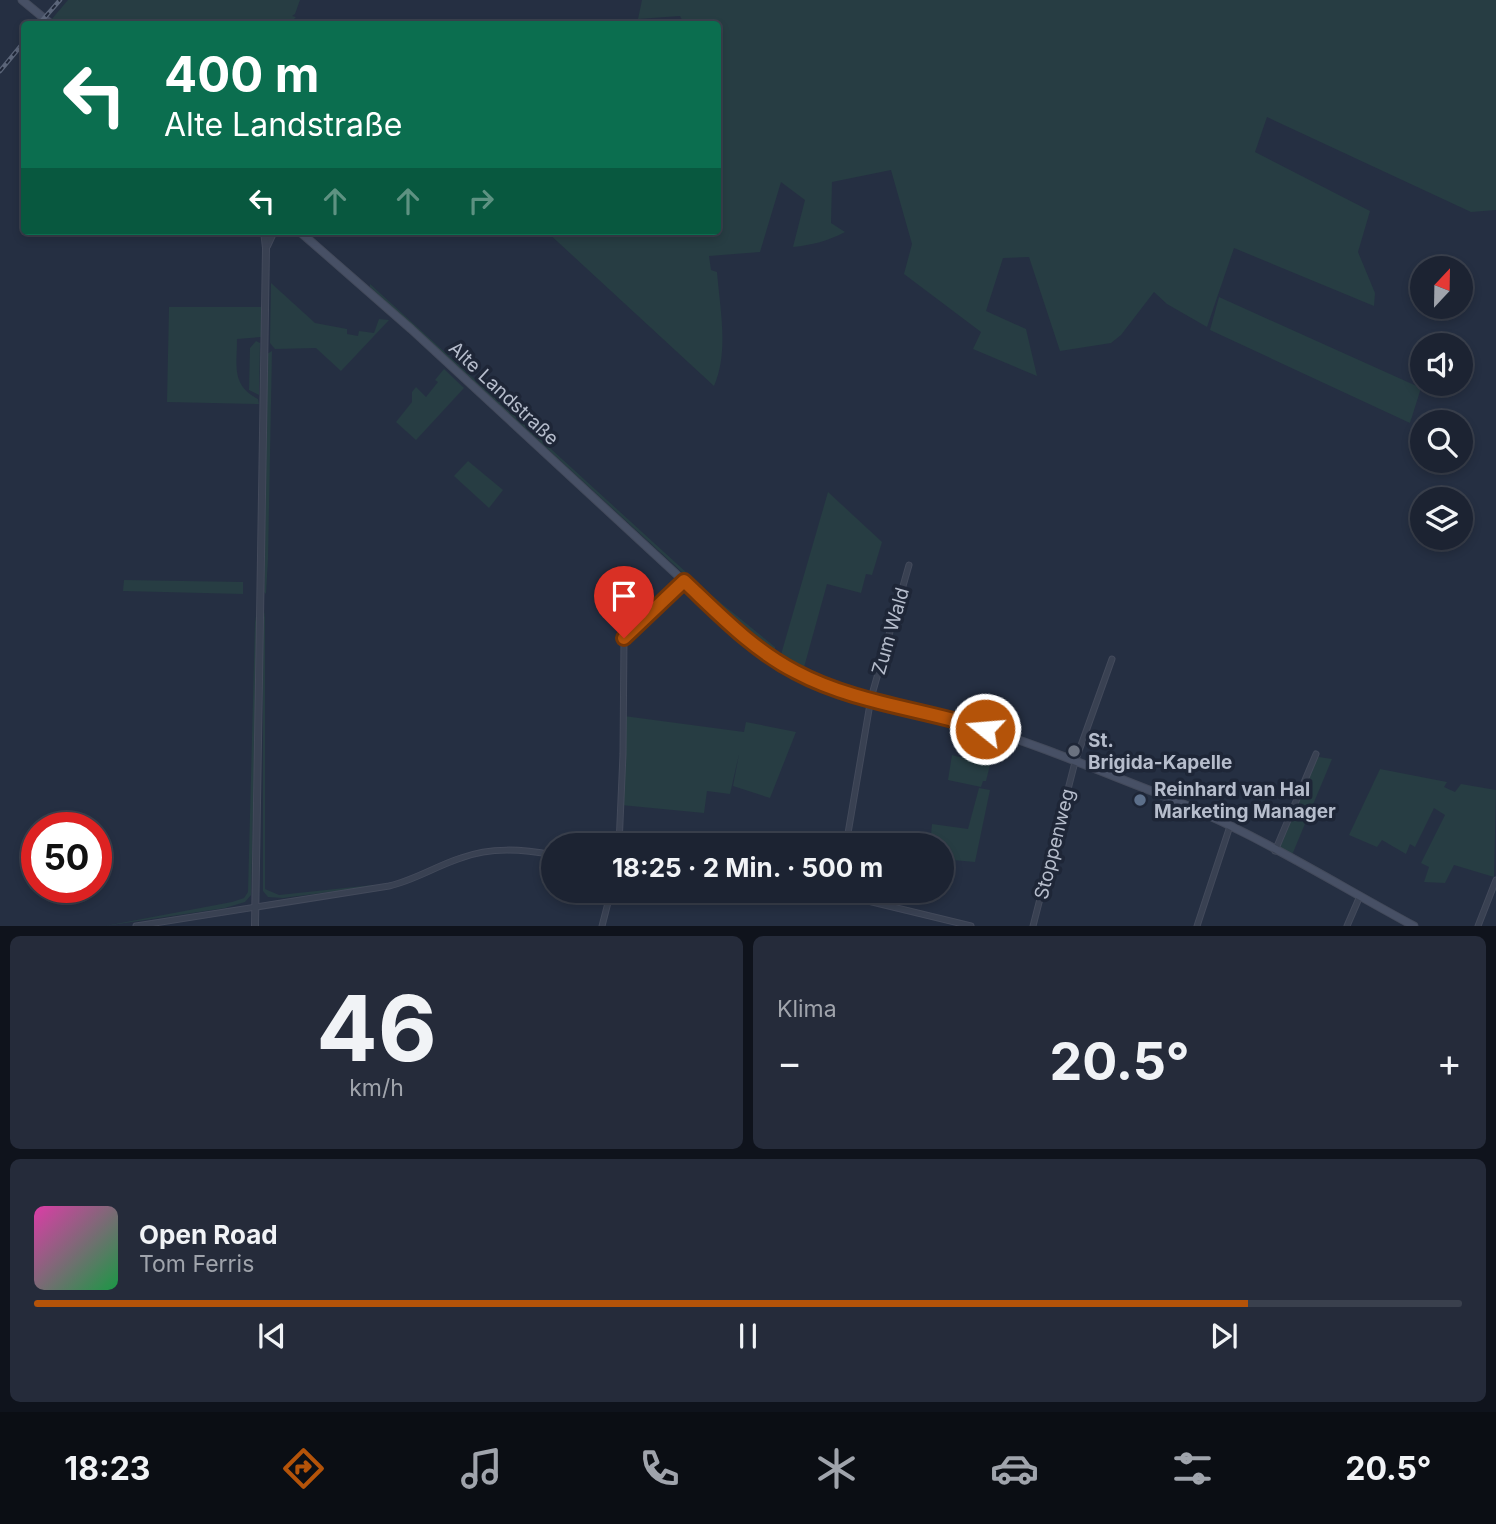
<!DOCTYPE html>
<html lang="de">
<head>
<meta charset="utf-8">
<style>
  body { margin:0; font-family:Inter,sans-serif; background:#252b3a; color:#f1f3f6; height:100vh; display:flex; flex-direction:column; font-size:26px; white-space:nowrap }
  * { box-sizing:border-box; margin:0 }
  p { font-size:23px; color:#a0a4ac }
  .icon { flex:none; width:38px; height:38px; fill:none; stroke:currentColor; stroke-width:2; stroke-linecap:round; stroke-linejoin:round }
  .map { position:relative; height:926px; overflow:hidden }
  .details { display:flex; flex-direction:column; gap:10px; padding:10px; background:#0f131c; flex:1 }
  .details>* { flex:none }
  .top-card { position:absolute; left:21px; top:21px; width:700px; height:214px; border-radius:7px; box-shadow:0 4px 10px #0003,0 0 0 2px #3a404d; background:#0b6e4f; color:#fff; overflow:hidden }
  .needle { width:46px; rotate:22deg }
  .buttons { position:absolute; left:1410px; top:256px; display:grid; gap:14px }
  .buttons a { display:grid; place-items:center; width:63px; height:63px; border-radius:50%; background:#1c2332; box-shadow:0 4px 10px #0003,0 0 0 2px #3a404d; font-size:35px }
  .speed { position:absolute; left:21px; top:812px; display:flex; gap:14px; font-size:35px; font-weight:700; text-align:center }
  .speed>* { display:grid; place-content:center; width:91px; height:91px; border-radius:50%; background:#1c2332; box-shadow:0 4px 10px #0003,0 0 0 2px #3a404d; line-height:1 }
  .speed .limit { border:10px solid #d22; background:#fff; color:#111 }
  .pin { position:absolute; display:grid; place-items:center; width:60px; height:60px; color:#fff; margin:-72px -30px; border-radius:50% 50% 50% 0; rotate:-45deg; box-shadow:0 0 7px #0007 }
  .pin .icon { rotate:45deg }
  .me { position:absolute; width:77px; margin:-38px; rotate:287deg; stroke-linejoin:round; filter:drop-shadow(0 0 5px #0008) }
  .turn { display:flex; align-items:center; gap:24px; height:147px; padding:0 28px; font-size:32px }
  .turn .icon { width:91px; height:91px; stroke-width:2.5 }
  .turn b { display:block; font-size:49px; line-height:60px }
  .lanes { display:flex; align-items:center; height:66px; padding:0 28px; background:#0003; justify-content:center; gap:35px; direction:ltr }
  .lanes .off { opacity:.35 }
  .big { font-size:52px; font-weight:700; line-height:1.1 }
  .details .tile { flex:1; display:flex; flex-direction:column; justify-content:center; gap:10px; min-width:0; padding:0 24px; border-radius:10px; background:#252b3a }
  .details .dial { align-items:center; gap:0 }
  .dial b { font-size:91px; line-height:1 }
  .song { display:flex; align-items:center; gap:21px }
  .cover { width:84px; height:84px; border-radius:10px; background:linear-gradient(135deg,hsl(320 70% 55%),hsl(140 70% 35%)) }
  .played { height:7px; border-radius:4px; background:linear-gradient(90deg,#b45309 85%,#3a404d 85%) }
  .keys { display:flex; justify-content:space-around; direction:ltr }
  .heat { display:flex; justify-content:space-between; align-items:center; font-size:38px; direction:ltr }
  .details .tiles { flex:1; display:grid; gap:10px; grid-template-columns:1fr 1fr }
  .tile:last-child { grid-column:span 2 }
  .trip { position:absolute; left:541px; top:833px; width:413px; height:70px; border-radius:35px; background:#1c2332; box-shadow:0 4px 10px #0003,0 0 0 2px #3a404d; font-weight:700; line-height:70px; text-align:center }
  .tab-bar { display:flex; height:112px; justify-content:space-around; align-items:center; background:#0b0e14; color:#a0a4ac }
  .tab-bar .icon { width:49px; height:49px }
  .tab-bar .on { color:#b45309 }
  .tab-bar b { font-size:32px; color:#f1f3f6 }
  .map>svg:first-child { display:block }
  .green { fill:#273d43 }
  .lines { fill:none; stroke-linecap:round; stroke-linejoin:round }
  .minor-casing { stroke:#434a5b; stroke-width:7 }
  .tertiary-casing { stroke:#434a5b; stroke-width:8 }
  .secondary-casing { stroke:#434a5b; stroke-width:9 }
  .minor { stroke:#394152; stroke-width:5 }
  .tertiary { stroke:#394152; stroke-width:6 }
  .secondary { stroke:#475065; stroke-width:7 }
  .rail-casing { stroke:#5b6579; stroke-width:4.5 }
  .rail { stroke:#1e2637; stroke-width:2; stroke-dasharray:5; stroke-linecap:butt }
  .route-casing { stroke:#753606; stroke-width:18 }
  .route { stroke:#b45309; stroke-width:12 }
  .worship-dot { fill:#6b7280; stroke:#1e2637; stroke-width:2.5 }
  .service-dot { fill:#5c6f8a; stroke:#1e2637; stroke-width:2.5 }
  .labels { text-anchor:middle; stroke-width:7; stroke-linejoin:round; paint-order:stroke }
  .street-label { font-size:19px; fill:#b6bdcc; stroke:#1e2637 }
  .poi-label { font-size:19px; font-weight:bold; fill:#b6bdcc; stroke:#1e2637; text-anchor:start }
</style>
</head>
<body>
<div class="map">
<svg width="1496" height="926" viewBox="0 0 1496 926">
  <rect width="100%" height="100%" fill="#252f42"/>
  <g class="green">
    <path d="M 68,0 L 300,0 L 295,14 L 292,16 L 296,17 L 289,24 L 56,24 L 51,20 Z"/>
    <path d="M 642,0 L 1496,0 L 1496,210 L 1471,212 L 1267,117 L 1255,152 L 1370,211 L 1358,252 L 1375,293 L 1374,306 L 1234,248 L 1207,327 L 1167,304 L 1154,292 L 1121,335 L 1111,343 L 1060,351 L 1029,257 L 1003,258 L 986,311 L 1026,329 L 1037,376 L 973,349 L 981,332 L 904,274 L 912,244 L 891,170 L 832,182 L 831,223 L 845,232 C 828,241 812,245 793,247 L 805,200 L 781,182 L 760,252 L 709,256 L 711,270 L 717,272 C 720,309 729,352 714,386 L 546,231 L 718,231 L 718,24 L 684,24 L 680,16 L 638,19 Z"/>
    <path d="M 271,283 L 315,323 L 347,329 L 347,334 L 358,336 L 359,331 L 374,333 L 379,319 L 389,320 L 341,371 L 316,348 L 275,349 L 270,343 Z"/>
    <path d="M 370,284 L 710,594 L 775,647 L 775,652 L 730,616 L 370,287 Z"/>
    <path d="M 1219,297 L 1421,388 L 1410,423 L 1210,330 Z"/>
    <path d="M 169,307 L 261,307 L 261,337 L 237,339 C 237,366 231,385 258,399 L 259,404 L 167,402 Z"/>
    <path d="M 256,341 L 260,343 L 259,395 L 249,390 L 250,348 Z"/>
    <path d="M 272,351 L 268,559 L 266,594 L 264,592 L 267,354 Z"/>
    <path d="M 444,369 L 464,388 L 416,440 L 396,422 L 412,402 L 412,392 L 416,387 L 426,397 L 438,382 L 435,380 Z"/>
    <path d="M 468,461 L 503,490 L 489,508 L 454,476 Z"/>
    <path d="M 828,492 L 882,542 L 872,575 L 866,574 L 861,593 L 827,584 L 803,671 L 780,658 Z"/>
    <path d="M 124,580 L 243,582 L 243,594 L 123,591 Z"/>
    <path d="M 258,604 L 251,895 L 245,902 L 225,908 L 105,926 L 232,902 L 244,898 L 248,892 L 255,622 Z"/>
    <path d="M 263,604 L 265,617 L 265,889 L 279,895 L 373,885 L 376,886 L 283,898 L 268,897 L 263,891 Z"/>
    <path d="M 624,716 L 744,732 L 746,722 L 796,732 L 770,798 L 733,786 L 739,754 L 730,794 L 707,791 L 704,813 L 621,805 Z"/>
    <path d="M 952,755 L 990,765 L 986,781 L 983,781 L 981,787 L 948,780 Z"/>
    <path d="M 1319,757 L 1332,759 L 1292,855 L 1280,847 L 1316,759 Z"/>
    <path d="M 1380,769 L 1447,782 L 1444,787 L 1455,792 L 1461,784 L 1496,790 L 1494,877 L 1454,865 L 1445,883 L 1424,882 L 1429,867 L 1421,863 L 1445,815 L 1434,808 L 1415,847 L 1410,844 L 1406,854 L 1382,840 L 1377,847 L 1349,835 Z"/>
    <path d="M 979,788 L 990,790 L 975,862 L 942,859 L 942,845 L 930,845 L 932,824 L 968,829 Z"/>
  </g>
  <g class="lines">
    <defs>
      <g id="minor">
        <path d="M 619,845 L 623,754 L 624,638 L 684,581"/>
        <path d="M 846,845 L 871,698 L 909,565"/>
        <path d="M 1275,851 L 1316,754"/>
        <path d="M 799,891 L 839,894 L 971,926"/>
        <path d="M 136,926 L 389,886 C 415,880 436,866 461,858 C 491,847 522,849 553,855"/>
        <path d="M 602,926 L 611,891"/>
        <path d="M 1033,926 L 1075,762 L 1112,659"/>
        <path d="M 1197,926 L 1230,826"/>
        <path d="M 1347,926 L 1360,896"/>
        <path d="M 1478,926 L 1496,880"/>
      </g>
      <g id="tertiary">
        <path d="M 267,246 L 274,231"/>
        <path d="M 255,926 L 266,248 L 264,231"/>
      </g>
      <g id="secondary">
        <path d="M 22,0 L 51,24"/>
        <path d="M 299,231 L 411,329 L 740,633 C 811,695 884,699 970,724 C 1030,742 1090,767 1149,790 C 1242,825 1327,879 1414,926"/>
      </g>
    </defs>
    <use href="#minor" class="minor-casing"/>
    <use href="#tertiary" class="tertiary-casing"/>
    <use href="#secondary" class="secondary-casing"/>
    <use href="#minor" class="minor"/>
    <use href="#tertiary" class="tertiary"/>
    <use href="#secondary" class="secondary"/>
    <defs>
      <g id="rail">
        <path d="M 39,24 L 60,0"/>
        <path d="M 0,71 L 24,42"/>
      </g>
    </defs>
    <use href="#rail" class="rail-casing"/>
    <use href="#rail" class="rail"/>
  </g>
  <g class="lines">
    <defs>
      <path id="route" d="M 624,638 L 684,581 C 719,614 753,650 796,672 C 854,703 923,709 985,729"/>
    </defs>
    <use href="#route" class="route-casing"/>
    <use href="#route" class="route"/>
  </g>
  <circle class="worship-dot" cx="1074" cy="751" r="7"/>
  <circle class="service-dot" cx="1140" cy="800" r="7"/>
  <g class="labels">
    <g class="street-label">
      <text transform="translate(504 393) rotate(43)" y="7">Alte Landstraße</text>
      <text transform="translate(890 631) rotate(-74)" y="7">Zum Wald</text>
      <text transform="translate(1054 844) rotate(-76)" y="7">Stoppenweg</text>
    </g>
    <g class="poi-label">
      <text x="1088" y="747">St.<tspan x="1088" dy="22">Brigida-Kapelle</tspan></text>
      <text x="1154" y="796">Reinhard van Hal<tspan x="1154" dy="22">Marketing Manager</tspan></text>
    </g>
  </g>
</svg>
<div class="buttons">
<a><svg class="needle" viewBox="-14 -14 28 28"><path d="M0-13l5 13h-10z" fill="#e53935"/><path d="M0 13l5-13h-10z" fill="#a0a4ac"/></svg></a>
<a><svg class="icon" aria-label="sound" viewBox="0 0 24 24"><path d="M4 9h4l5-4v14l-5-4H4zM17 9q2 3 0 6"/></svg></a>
<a><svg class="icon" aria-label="search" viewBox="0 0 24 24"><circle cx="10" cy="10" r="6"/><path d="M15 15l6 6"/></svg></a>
<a><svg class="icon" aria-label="layers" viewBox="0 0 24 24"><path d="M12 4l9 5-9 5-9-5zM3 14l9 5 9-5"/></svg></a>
</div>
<div class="speed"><div class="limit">50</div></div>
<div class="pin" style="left:624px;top:638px;background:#d93025"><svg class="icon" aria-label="arrive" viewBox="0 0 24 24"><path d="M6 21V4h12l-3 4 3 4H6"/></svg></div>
<svg class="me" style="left:985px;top:729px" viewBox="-20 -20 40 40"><circle r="17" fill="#b45309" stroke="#fff" stroke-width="3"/><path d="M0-11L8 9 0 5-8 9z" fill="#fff"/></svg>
<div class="trip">18:25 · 2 Min. · 500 m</div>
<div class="top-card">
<div class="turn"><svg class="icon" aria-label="left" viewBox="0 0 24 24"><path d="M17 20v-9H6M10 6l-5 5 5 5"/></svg><div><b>400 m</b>Alte Landstraße</div></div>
<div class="lanes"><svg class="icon" aria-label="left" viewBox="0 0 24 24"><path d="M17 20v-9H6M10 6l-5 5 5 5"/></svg><svg class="icon off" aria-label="ahead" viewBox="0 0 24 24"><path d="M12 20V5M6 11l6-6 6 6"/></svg><svg class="icon off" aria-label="ahead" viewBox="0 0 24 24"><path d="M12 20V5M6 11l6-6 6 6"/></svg><svg class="icon off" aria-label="right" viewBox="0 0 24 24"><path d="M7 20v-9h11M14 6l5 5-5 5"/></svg></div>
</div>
</div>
<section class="details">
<div class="tiles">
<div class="tile dial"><b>46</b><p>km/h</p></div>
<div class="tile"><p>Klima</p>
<div class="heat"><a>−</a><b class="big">20.5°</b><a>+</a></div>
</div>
<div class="tile">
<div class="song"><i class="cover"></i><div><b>Open Road</b><p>Tom Ferris</p></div></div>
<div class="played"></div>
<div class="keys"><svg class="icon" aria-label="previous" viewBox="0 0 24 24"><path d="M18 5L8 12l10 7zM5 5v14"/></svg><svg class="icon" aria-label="pause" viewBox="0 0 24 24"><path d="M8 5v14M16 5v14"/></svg><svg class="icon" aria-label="next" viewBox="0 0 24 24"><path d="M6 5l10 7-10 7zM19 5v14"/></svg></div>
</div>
</div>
</section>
<nav class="tab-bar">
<b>18:23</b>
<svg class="icon on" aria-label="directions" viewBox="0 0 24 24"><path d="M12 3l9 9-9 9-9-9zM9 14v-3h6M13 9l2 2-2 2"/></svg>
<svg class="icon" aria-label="music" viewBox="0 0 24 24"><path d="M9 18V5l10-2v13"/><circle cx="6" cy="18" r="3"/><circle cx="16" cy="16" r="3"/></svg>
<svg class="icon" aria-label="phone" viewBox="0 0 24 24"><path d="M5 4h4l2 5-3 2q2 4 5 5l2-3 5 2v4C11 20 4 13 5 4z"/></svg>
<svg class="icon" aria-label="climate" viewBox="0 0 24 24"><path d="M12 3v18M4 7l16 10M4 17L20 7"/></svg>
<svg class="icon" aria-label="car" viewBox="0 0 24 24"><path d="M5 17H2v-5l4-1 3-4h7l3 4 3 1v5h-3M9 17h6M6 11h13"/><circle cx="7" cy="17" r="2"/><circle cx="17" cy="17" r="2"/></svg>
<svg class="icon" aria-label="filters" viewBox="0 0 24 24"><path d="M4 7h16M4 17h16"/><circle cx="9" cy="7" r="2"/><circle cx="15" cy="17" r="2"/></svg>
<b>20.5°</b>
</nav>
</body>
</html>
